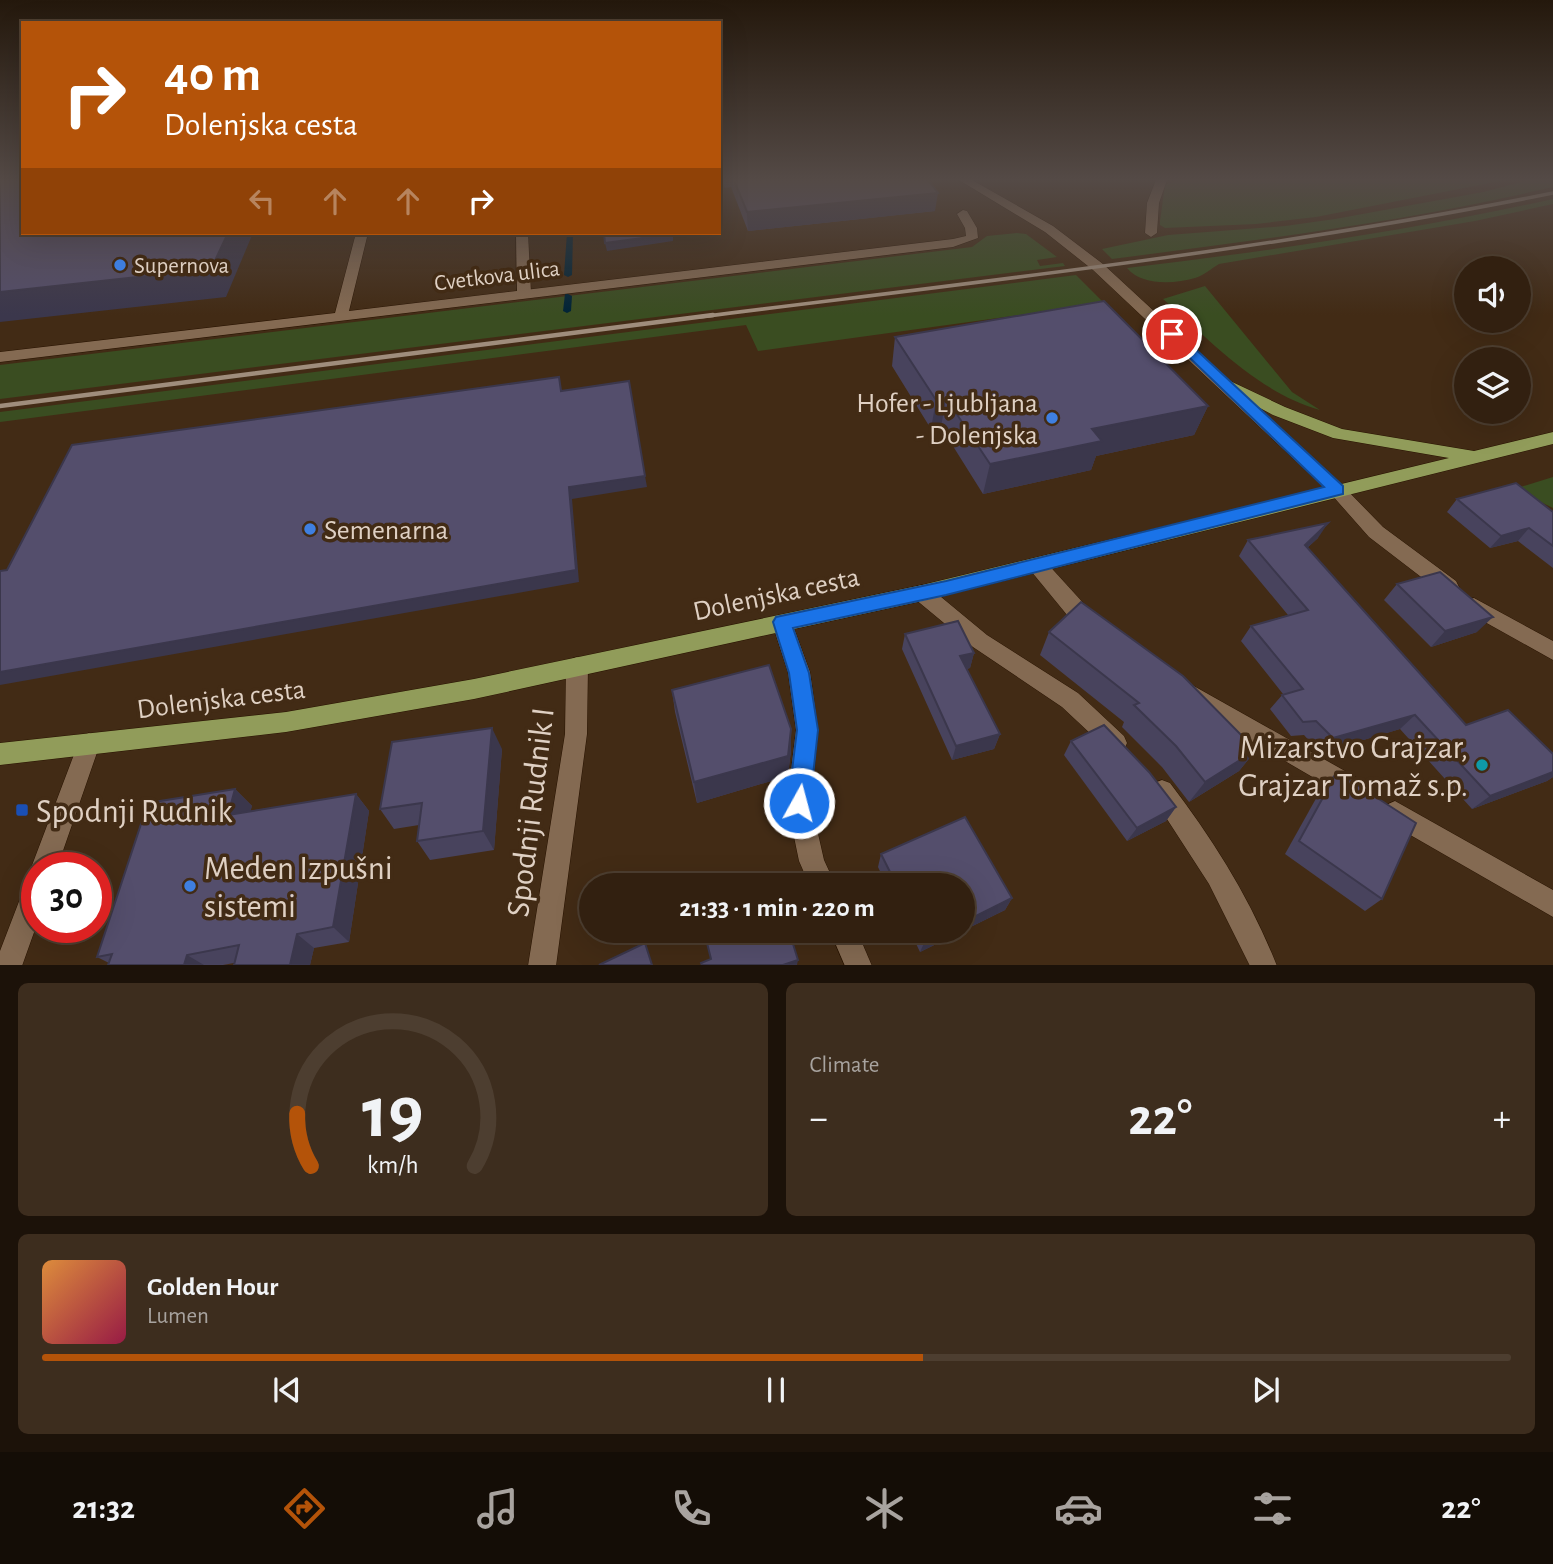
<!DOCTYPE html>
<html lang="en">
<head>
<meta charset="utf-8">
<style>
  body { margin:0; font-family:"Alegreya Sans",sans-serif; background:#3d2d1e; color:#f1f3f6; height:100vh; display:flex; flex-direction:column; font-size:26px; white-space:nowrap }
  * { box-sizing:border-box; margin:0 }
  p { font-size:23px; color:#a8a39f }
  .icon { flex:none; width:38px; height:38px; fill:none; stroke:currentColor; stroke-width:2; stroke-linecap:round; stroke-linejoin:round }
  .map { position:relative; height:965px; overflow:hidden }
  .side { display:flex; flex-direction:column; gap:18px; padding:18px; background:#1c1209; flex:1 }
  .side>* { flex:none }
  .banner { position:absolute; left:21px; top:21px; width:700px; height:214px; border-radius:0px; box-shadow:0 7px 28px #0002,0 0 0 2px #4d3e30; background:#b45309; color:#fff; overflow:hidden }
  .buttons { position:absolute; left:1454px; top:256px; display:grid; gap:14px }
  .buttons a { display:grid; place-items:center; width:77px; height:77px; border-radius:50%; background:#322010; box-shadow:0 7px 28px #0002,0 0 0 2px #4d3e30; font-size:35px }
  .speed { position:absolute; left:21px; top:852px; display:flex; gap:14px; font-size:35px; font-weight:700; text-align:center }
  .speed>* { display:grid; place-content:center; width:91px; height:91px; border-radius:50%; background:#322010; box-shadow:0 7px 28px #0002,0 0 0 2px #4d3e30; line-height:1 }
  .speed .limit { border:10px solid #d22; background:#fff; color:#111 }
  .pin { position:absolute; display:grid; place-items:center; width:60px; height:60px; color:#fff; margin:-30px; border:4px solid #fff; border-radius:50%; box-shadow:0 2px 7px #0007 }
  .me { position:absolute; width:77px; margin:-38px; rotate:7deg; stroke-linejoin:round; filter:drop-shadow(0 0 5px #0008) }
  .turn { display:flex; align-items:center; gap:24px; height:147px; padding:0 28px; font-size:32px }
  .turn .icon { width:91px; height:91px; stroke-width:2.5 }
  .turn b { display:block; font-size:49px; line-height:60px }
  .lanes { display:flex; align-items:center; height:66px; padding:0 28px; background:#0003; justify-content:center; gap:35px; direction:ltr }
  .lanes .off { opacity:.35 }
  .big { font-size:52px; font-weight:600; line-height:1.1 }
  .side .card { flex:1; display:flex; flex-direction:column; justify-content:center; gap:10px; min-width:0; padding:0 24px; border-radius:10px; background:#3d2d1e }
  .side .dial { align-items:center; gap:0 }
  .dial svg { height:182px; overflow:visible; fill:none; stroke:#4d3e30; stroke-width:7; stroke-linecap:round; text-anchor:middle }
  .dial text { fill:#f1f3f6; stroke:none }
  .song { display:flex; align-items:center; gap:21px }
  .cover { width:84px; height:84px; border-radius:10px; background:linear-gradient(135deg,hsl(30 70% 55%),hsl(340 70% 35%)) }
  .played { height:7px; border-radius:4px; background:linear-gradient(90deg,#b45309 60%,#4d3e30 60%) }
  .keys { display:flex; justify-content:space-around; direction:ltr }
  .heat { display:flex; justify-content:space-between; align-items:center; font-size:38px; direction:ltr }
  .side .tiles { flex:1; display:grid; gap:18px; grid-template-columns:1fr 1fr }
  .card:last-child { grid-column:span 2 }
  .trip { position:absolute; left:579px; top:873px; width:396px; height:70px; border-radius:35px; background:#322010; box-shadow:0 7px 28px #0002,0 0 0 2px #4d3e30; font-weight:600; line-height:70px; text-align:center }
  .menu { display:flex; height:112px; justify-content:space-around; align-items:center; background:#140d06; color:#a8a39f }
  .menu .icon { width:49px; height:49px }
  .menu .current { color:#b45309 }
  .menu b { font-size:32px; color:#f1f3f6 }
  .map>svg:first-child { display:block }
  .green { fill:#3a4d21 }
  .lines { fill:none; stroke-linecap:round; stroke-linejoin:round }
  .stream { fill:#002336; fill-rule:evenodd }
  .lane-casing { stroke:#281300; stroke-width:1 }
  .street-casing { stroke:#281300; stroke-width:1 }
  .secondary-casing { stroke:#281300; stroke-width:1 }
  .primary-casing { stroke:#281300; stroke-width:1 }
  .lane { fill:#846a52; fill-rule:evenodd }
  .street { fill:#846a52; fill-rule:evenodd }
  .secondary { fill:#846a52; fill-rule:evenodd }
  .primary { fill:#919c5a; fill-rule:evenodd }
  .rail-far1 { stroke:#9f8d7c; stroke-width:3.5 }
  .rail { stroke:#9f8d7c; stroke-width:4.5 }
  .wall { fill:#48435d }
  .shaded-wall { fill:#3b374c }
  .building { fill:#544e6c; stroke:#3b374c; stroke-width:2 }
  .route { fill:#1a73e8; stroke:#114b97; stroke-width:2 }
  .shop-dot { fill:#3f7fe0; stroke:#422b15; stroke-width:2.5 }
  .culture-dot { fill:#0f9aa8; stroke:#422b15; stroke-width:2.5 }
  .transit-dot { fill:#1a4fb4; stroke:#422b15; stroke-width:2.5 }
  .labels { text-anchor:middle; stroke-width:7; stroke-linejoin:round; paint-order:stroke }
  .far-poi-label { font-size:23px; fill:#dfd0c3; stroke:#422b15; text-anchor:start }
  .far-street-label { font-size:23px; fill:#dfd0c3; stroke:#422b15 }
  .poi-label { font-size:28px; fill:#dfd0c3; stroke:#422b15; text-anchor:end }
  .street-label { font-size:28px; fill:#dfd0c3; stroke:#422b15 }
  .near-poi-label { font-size:33px; fill:#dfd0c3; stroke:#422b15; text-anchor:start }
  .near-street-label { font-size:33px; fill:#dfd0c3; stroke:#422b15 }
</style>
</head>
<body>
<div class="map">
<svg width="1553" height="966" viewBox="0 0 1553 966">
  <rect width="100%" height="100%" fill="#422b15"/>
  <g class="green">
    <path d="M 1177,180 L 1505,180 L 1316,217 L 1256,224 L 1165,228 L 1160,225 L 1160,221 L 1165,185 Z"/>
    <path d="M 1529,180 L 1553,180 L 1553,187 C 1408,221 1260,240 1112,259 L 1102,249 L 1168,235 L 1285,226 L 1335,219 L 1483,192 Z"/>
    <path d="M 1553,199 L 1553,204 L 1475,221 L 1219,264 C 1212,268 1203,276 1195,278 C 1174,284 1142,286 1127,268 C 1270,251 1413,230 1553,199 Z"/>
    <path d="M 1017,233 L 1026,234 L 1057,257 L 1037,260 L 1040,266 L 1063,263 L 1065,266 L 0,399 L 0,365 L 972,247 L 987,236 Z"/>
    <path d="M 1076,275 L 1114,313 L 1078,307 L 758,351 L 746,325 L 0,422 L 0,412 Z"/>
    <path d="M 1205,286 L 1292,392 L 1320,410 C 1257,392 1211,341 1163,299 Z"/>
    <path d="M 1553,477 L 1553,508 L 1514,489 Z"/>
  </g>
  <g class="lines">
    <g class="stream">
      <path d="M 567,233 L 573,233 L 572,275 L 568,277 L 564,275 Z"/>
      <path d="M 565,294 L 568,294 L 572,296 L 571,311 L 567,313 L 563,311 Z"/>
    </g>
    <defs>
      <g id="lane">
        <path d="M 516,233 L 528,233 L 531,293 L 524,297 L 517,293 Z"/>
        <path d="M 89,733 L 97,737 L 100,744 L 57,868 L 37,868 L 37,924 L 22,966 L 0,966 L 0,951 L 28,878 L 34,875 L 31,868 L 78,744 L 81,737 Z"/>
      </g>
      <g id="street">
        <path d="M 1156,180 L 1167,180 L 1159,203 L 1157,233 L 1151,237 L 1145,233 L 1147,203 Z"/>
        <path d="M 963,210 L 967,211 L 977,228 L 978,238 L 953,247 L 0,362 L 0,352 L 335,313 L 356,233 L 368,233 L 349,311 L 953,239 L 966,236 L 965,228 L 957,214 Z"/>
        <path d="M 1337,484 L 1343,486 L 1383,527 L 1456,581 L 1459,587 L 1456,593 L 1449,595 L 1442,593 L 1369,537 L 1331,494 L 1328,490 Z"/>
        <path d="M 1038,559 L 1045,561 L 1096,617 L 1099,623 L 1096,629 L 1089,631 L 1072,621 L 1031,571 L 1028,566 L 1031,561 Z"/>
        <path d="M 922,585 L 929,587 L 987,635 L 1078,693 L 1124,736 L 1127,743 L 1124,750 L 1116,754 L 1108,750 L 1062,707 L 973,647 L 915,599 L 912,593 L 915,587 Z"/>
        <path d="M 1474,598 L 1553,641 L 1553,660 L 1467,612 L 1464,606 L 1467,600 Z"/>
        <path d="M 782,615 L 789,617 L 792,623 L 810,672 L 818,730 L 811,803 L 824,860 L 836,886 L 810,886 L 799,861 L 787,803 L 796,730 L 788,672 L 772,623 L 775,617 Z"/>
        <path d="M 577,657 L 585,660 L 588,666 L 587,734 L 556,966 L 528,966 L 565,734 L 566,666 L 569,660 Z"/>
        <path d="M 1192,685 L 1361,780 L 1365,788 L 1361,796 L 1353,799 L 1345,796 L 1184,702 L 1181,695 L 1184,688 Z"/>
        <path d="M 1162,780 L 1170,783 C 1213,839 1251,900 1277,966 L 1250,966 L 1209,884 L 1154,799 L 1150,791 L 1154,783 Z"/>
        <path d="M 1395,801 L 1553,890 L 1553,917 L 1386,821 L 1383,813 L 1386,805 Z"/>
        <path d="M 830,931 L 857,931 L 872,966 L 845,966 Z"/>
      </g>
      <path id="secondary" d="M 959,180 L 972,180 L 1053,226 L 1103,264 L 1343,486 L 1346,490 L 1343,494 L 1331,494 L 1093,270 L 1045,232 Z"/>
      <path id="primary" d="M 1228,380 L 1285,407 L 1342,429 L 1474,451 L 1553,432 L 1553,444 L 922,601 L 474,699 L 286,732 L 0,765 L 0,743 L 286,712 L 474,679 L 922,585 L 1449,458 L 1333,438 L 1273,415 L 1223,388 L 1220,385 L 1223,382 Z"/>
    </defs>
    <use href="#lane" class="lane-casing"/>
    <use href="#street" class="street-casing"/>
    <use href="#secondary" class="secondary-casing"/>
    <use href="#primary" class="primary-casing"/>
    <use href="#lane" class="lane"/>
    <use href="#street" class="street"/>
    <use href="#secondary" class="secondary"/>
    <use href="#primary" class="primary"/>
    <path class="rail-far1" d="M 699,317 C 984,281 1271,250 1553,193"/>
    <path class="rail" d="M 0,406 L 713,315"/>
  </g>
  <g class="wall">
    <path d="M 722,180 L 928,180 L 935,211 L 748,231 L 731,187 L 725,188 Z"/>
    <path d="M 895,337 L 1208,406 L 1194,435 L 1096,456 L 1091,470 L 983,494 L 941,427 L 931,429 L 892,366 Z"/>
    <path d="M 1457,499 L 1553,512 L 1553,568 L 1518,541 L 1490,548 L 1447,512 Z"/>
    <path d="M 1318,538 L 1307,548 L 1466,725 L 1553,754 L 1553,777 L 1547,781 L 1472,809 L 1400,729 L 1320,753 L 1304,735 L 1291,736 L 1270,709 L 1283,694 L 1241,641 L 1251,626 L 1288,615 L 1239,556 L 1248,540 Z"/>
    <path d="M 1397,584 L 1477,632 L 1431,647 L 1384,600 Z"/>
    <path d="M 1049,632 L 1256,750 L 1239,771 L 1189,802 L 1162,767 L 1122,727 L 1124,722 L 1040,655 Z"/>
    <path d="M 905,634 L 974,653 L 970,668 L 967,669 L 1000,734 L 994,749 L 952,760 L 902,649 Z"/>
    <path d="M 672,690 L 791,750 L 788,776 L 697,803 L 675,712 Z"/>
    <path d="M 1071,741 L 1176,807 L 1166,821 L 1127,841 L 1064,755 Z"/>
    <path d="M 502,749 L 494,850 L 430,860 L 417,841 L 419,825 L 394,829 L 380,809 Z"/>
    <path d="M 1337,772 L 1382,899 L 1365,911 L 1285,854 L 1323,786 Z"/>
    <path d="M 235,789 L 252,806 L 250,811 L 356,794 L 369,811 L 349,942 L 314,948 L 310,965 L 234,965 L 234,963 L 223,965 L 108,965 L 109,963 L 97,957 Z"/>
    <path d="M 881,854 L 1012,898 L 1005,910 L 920,952 L 910,931 L 962,931 L 962,886 L 887,886 L 878,867 Z"/>
  </g>
  <g class="shaded-wall">
    <path d="M 938,193 L 935,211 L 748,231 L 747,212 Z"/>
    <path d="M 228,233 L 253,233 L 226,297 L 0,322 L 0,292 Z"/>
    <path d="M 673,234 L 673,241 L 607,251 L 605,243 Z"/>
    <path d="M 946,398 L 941,427 L 931,429 L 936,400 Z"/>
    <path d="M 1208,406 L 1194,435 L 1096,456 L 1091,470 L 983,494 L 990,464 L 1092,429 Z"/>
    <path d="M 645,476 L 647,487 L 572,499 L 579,582 L 0,685 L 0,672 L 569,487 Z"/>
    <path d="M 1328,523 L 1318,538 L 1294,560 L 1305,545 Z"/>
    <path d="M 1529,528 L 1518,541 L 1490,548 L 1501,536 Z"/>
    <path d="M 1493,617 L 1477,632 L 1431,647 L 1445,631 Z"/>
    <path d="M 974,653 L 970,668 L 956,671 L 960,656 Z"/>
    <path d="M 1415,715 L 1400,729 L 1320,753 L 1333,738 Z"/>
    <path d="M 492,728 L 502,749 L 494,850 L 483,831 Z"/>
    <path d="M 791,729 L 791,750 L 788,776 L 697,803 L 694,782 Z"/>
    <path d="M 1000,734 L 994,749 L 952,760 L 956,746 Z"/>
    <path d="M 1256,750 L 1239,771 L 1189,802 L 1205,782 Z"/>
    <path d="M 1553,772 L 1553,777 L 1547,781 L 1472,809 L 1490,796 Z"/>
    <path d="M 235,789 L 252,806 L 245,832 L 228,815 Z"/>
    <path d="M 356,794 L 369,811 L 349,942 L 333,927 Z"/>
    <path d="M 1176,807 L 1166,821 L 1127,841 L 1137,828 Z"/>
    <path d="M 1012,898 L 1005,910 L 920,952 L 925,941 L 945,931 L 962,931 L 962,923 Z"/>
    <path d="M 297,934 L 314,948 L 310,965 L 290,965 Z"/>
    <path d="M 187,955 L 204,965 L 184,965 Z"/>
    <path d="M 798,960 L 797,965 L 783,965 Z"/>
  </g>
  <g class="building">
    <path d="M 0,180 L 23,180 L 23,233 L 228,233 L 211,269 L 0,292 Z"/>
    <path d="M 734,180 L 928,180 L 938,193 L 747,212 Z"/>
    <path d="M 604,233 L 672,233 L 673,234 L 605,243 Z"/>
    <path d="M 1104,301 L 1208,406 L 1092,429 L 1102,441 L 990,464 L 946,398 L 936,400 L 895,337 Z"/>
    <path d="M 559,377 L 561,391 L 629,381 L 645,476 L 569,487 L 576,570 L 0,672 L 0,571 L 7,570 L 72,445 Z"/>
    <path d="M 1516,483 L 1553,512 L 1553,546 L 1529,528 L 1501,536 L 1457,499 Z"/>
    <path d="M 1328,523 L 1305,545 L 1466,725 L 1508,710 L 1553,754 L 1553,772 L 1490,796 L 1415,715 L 1333,738 L 1316,721 L 1303,722 L 1282,695 L 1303,689 L 1251,626 L 1308,610 L 1248,540 Z"/>
    <path d="M 1440,572 L 1493,617 L 1445,631 L 1397,584 Z"/>
    <path d="M 1081,602 L 1183,676 L 1256,750 L 1205,782 L 1176,746 L 1134,705 L 1139,703 L 1049,632 Z"/>
    <path d="M 958,621 L 974,653 L 960,656 L 1000,734 L 956,746 L 905,634 Z"/>
    <path d="M 769,665 L 791,729 L 788,756 L 694,782 L 672,690 Z"/>
    <path d="M 1104,725 L 1149,772 L 1176,807 L 1137,828 L 1071,741 Z"/>
    <path d="M 492,728 L 483,831 L 417,841 L 422,803 L 380,809 L 392,742 Z"/>
    <path d="M 1337,772 L 1416,823 L 1382,899 L 1299,841 Z"/>
    <path d="M 235,789 L 228,815 L 356,794 L 333,927 L 297,934 L 290,965 L 234,965 L 239,945 L 187,955 L 184,965 L 108,965 L 112,954 L 97,957 L 148,803 Z"/>
    <path d="M 965,817 L 1012,898 L 962,923 L 962,886 L 897,886 L 881,854 Z"/>
    <path d="M 770,873 L 774,886 L 735,886 Z"/>
    <path d="M 704,931 L 789,931 L 798,960 L 783,965 L 702,965 L 701,963 L 711,959 Z"/>
    <path d="M 920,931 L 945,931 L 925,941 Z"/>
    <path d="M 645,943 L 652,965 L 599,965 Z"/>
  </g>
  <linearGradient id="sky" x2="0" y2="1"><stop stop-color="#24180c"/><stop offset="0.57" stop-color="#544a46"/><stop offset="1" stop-color="#544a46" stop-opacity="0"/></linearGradient>
  <rect width="1553" height="315" fill="url(#sky)"/>
  <path class="route" d="M 1168,332 L 1177,332 L 1343,486 L 1343,494 L 946,595 L 793,628 L 809,673 L 818,730 L 810,803 L 807,810 L 799,814 L 791,810 L 788,803 L 797,730 L 789,673 L 773,622 L 776,617 L 946,581 L 1324,487 L 1168,337 Z"/>
  <g class="shop-dot">
    <circle cx="120" cy="265" r="7"/>
    <circle cx="1052" cy="418" r="7"/>
    <circle cx="310" cy="529" r="7"/>
    <circle cx="190" cy="886" r="7"/>
  </g>
  <circle class="culture-dot" cx="1482" cy="765" r="7"/>
  <rect class="transit-dot" x="15" y="803" width="14" height="14" rx="3.5"/>
  <g class="labels">
    <g class="far-poi-label">
      <text x="134" y="273">Supernova</text>
    </g>
    <g class="far-street-label">
      <text transform="translate(497 275) rotate(-7)" y="8">Cvetkova ulica</text>
    </g>
    <g class="poi-label">
      <text x="1038" y="412">Hofer - Ljubljana<tspan x="1038" dy="32">- Dolenjska</tspan></text>
      <text x="324" y="539" text-anchor="start">Semenarna</text>
    </g>
    <g class="street-label">
      <text transform="translate(776 593) rotate(-12)" y="10">Dolenjska cesta</text>
      <text transform="translate(221 698) rotate(-7)" y="10">Dolenjska cesta</text>
    </g>
    <g class="near-poi-label">
      <text x="1468" y="758" text-anchor="end">Mizarstvo Grajzar,<tspan x="1468" dy="38">Grajzar Tomaž s.p.</tspan></text>
      <text x="36" y="822">Spodnji Rudnik</text>
      <text x="204" y="879">Meden Izpušni<tspan x="204" dy="38">sistemi</tspan></text>
    </g>
    <g class="near-street-label">
      <text transform="translate(529 812) rotate(-83)" y="12">Spodnji Rudnik I</text>
    </g>
  </g>
</svg>
<div class="buttons">
<a><svg class="icon" aria-label="sound" viewBox="0 0 24 24"><path d="M4 9h4l5-4v14l-5-4H4zM17 9q2 3 0 6"/></svg></a>
<a><svg class="icon" aria-label="layers" viewBox="0 0 24 24"><path d="M12 4l9 5-9 5-9-5zM3 14l9 5 9-5"/></svg></a>
</div>
<div class="speed"><div class="limit">30</div></div>
<div class="pin" style="left:1172px;top:334px;background:#d93025"><svg class="icon" aria-label="arrive" viewBox="0 0 24 24"><path d="M6 21V4h12l-3 4 3 4H6"/></svg></div>
<svg class="me" style="left:799px;top:803px" viewBox="-20 -20 40 40"><circle r="17" fill="#1a73e8" stroke="#fff" stroke-width="3"/><path d="M0-11L8 9 0 5-8 9z" fill="#fff"/></svg>
<div class="trip">21:33 · 1 min · 220 m</div>
<div class="banner">
<div class="turn"><svg class="icon" aria-label="right" viewBox="0 0 24 24"><path d="M7 20v-9h11M14 6l5 5-5 5"/></svg><div><b>40 m</b>Dolenjska cesta</div></div>
<div class="lanes"><svg class="icon off" aria-label="left" viewBox="0 0 24 24"><path d="M17 20v-9H6M10 6l-5 5 5 5"/></svg><svg class="icon off" aria-label="ahead" viewBox="0 0 24 24"><path d="M12 20V5M6 11l6-6 6 6"/></svg><svg class="icon off" aria-label="ahead" viewBox="0 0 24 24"><path d="M12 20V5M6 11l6-6 6 6"/></svg><svg class="icon" aria-label="right" viewBox="0 0 24 24"><path d="M7 20v-9h11M14 6l5 5-5 5"/></svg></div>
</div>
</div>
<section class="side">
<div class="tiles">
<div class="card dial"><svg viewBox="0 0 100 80">
<path d="M14 69A42 42 0 1 1 86 69"/>
<path d="M14 69A42 42 0 0 1 8 46" stroke="#b45309"/>
<text x="50" y="56" font-size="32" font-weight="700">19</text>
<text x="50" y="72" font-size="11">km/h</text>
</svg></div>
<div class="card"><p>Climate</p>
<div class="heat"><a>−</a><b class="big">22°</b><a>+</a></div>
</div>
<div class="card">
<div class="song"><i class="cover"></i><div><b>Golden Hour</b><p>Lumen</p></div></div>
<div class="played"></div>
<div class="keys"><svg class="icon" aria-label="previous" viewBox="0 0 24 24"><path d="M18 5L8 12l10 7zM5 5v14"/></svg><svg class="icon" aria-label="pause" viewBox="0 0 24 24"><path d="M8 5v14M16 5v14"/></svg><svg class="icon" aria-label="next" viewBox="0 0 24 24"><path d="M6 5l10 7-10 7zM19 5v14"/></svg></div>
</div>
</div>
</section>
<nav class="menu">
<b>21:32</b>
<svg class="icon current" aria-label="directions" viewBox="0 0 24 24"><path d="M12 3l9 9-9 9-9-9zM9 14v-3h6M13 9l2 2-2 2"/></svg>
<svg class="icon" aria-label="music" viewBox="0 0 24 24"><path d="M9 18V5l10-2v13"/><circle cx="6" cy="18" r="3"/><circle cx="16" cy="16" r="3"/></svg>
<svg class="icon" aria-label="phone" viewBox="0 0 24 24"><path d="M5 4h4l2 5-3 2q2 4 5 5l2-3 5 2v4C11 20 4 13 5 4z"/></svg>
<svg class="icon" aria-label="climate" viewBox="0 0 24 24"><path d="M12 3v18M4 7l16 10M4 17L20 7"/></svg>
<svg class="icon" aria-label="car" viewBox="0 0 24 24"><path d="M5 17H2v-5l4-1 3-4h7l3 4 3 1v5h-3M9 17h6M6 11h13"/><circle cx="7" cy="17" r="2"/><circle cx="17" cy="17" r="2"/></svg>
<svg class="icon" aria-label="filters" viewBox="0 0 24 24"><path d="M4 7h16M4 17h16"/><circle cx="9" cy="7" r="2"/><circle cx="15" cy="17" r="2"/></svg>
<b>22°</b>
</nav>
</body>
</html>
